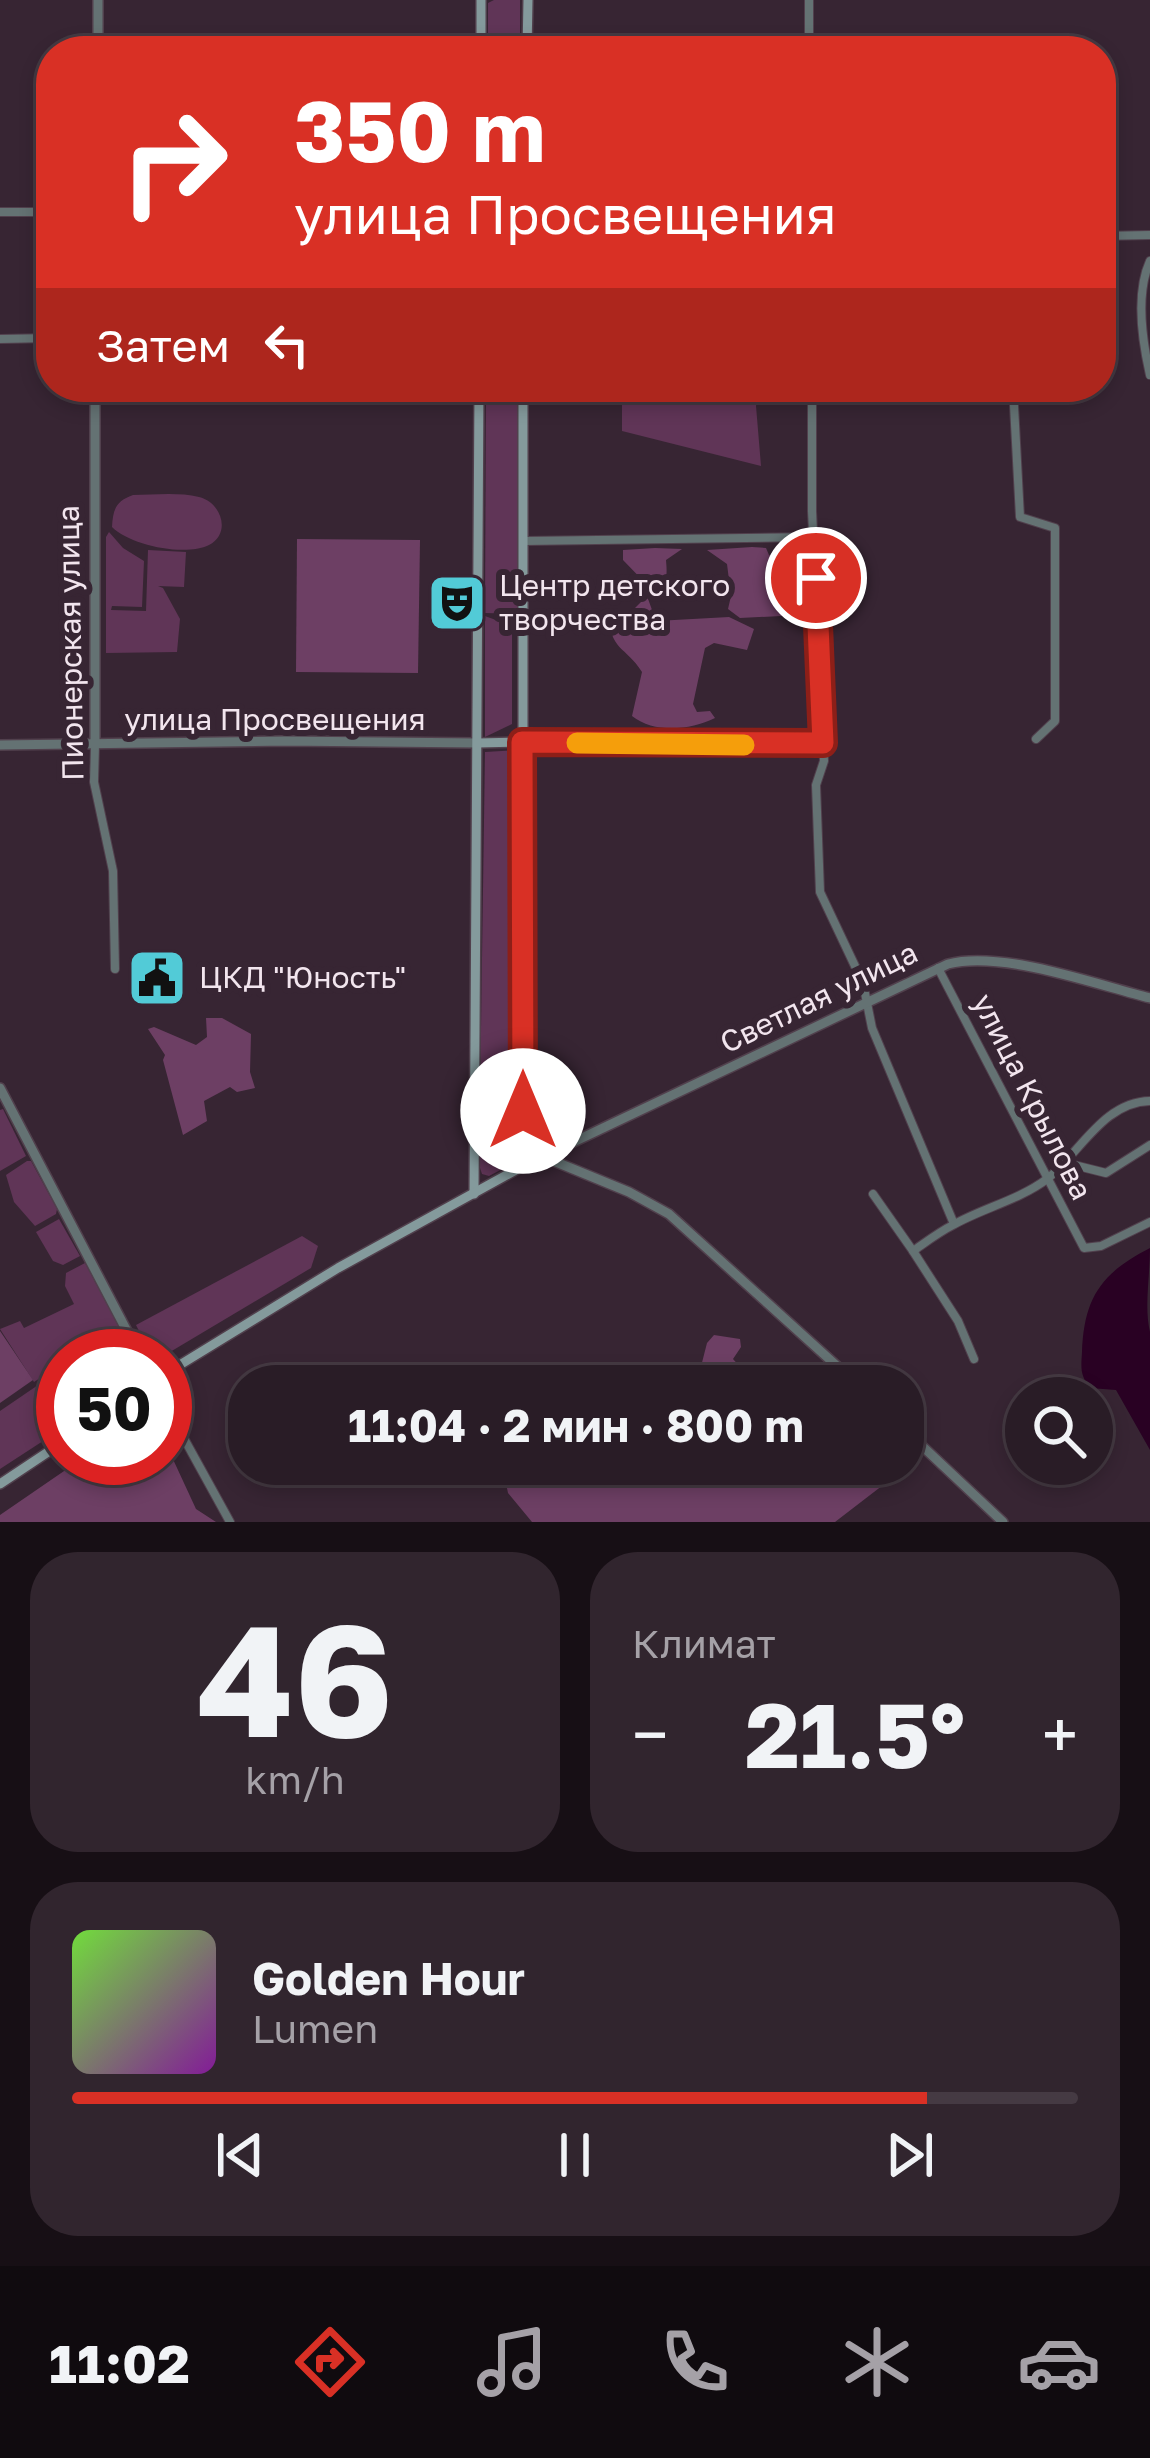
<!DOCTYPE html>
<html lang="ru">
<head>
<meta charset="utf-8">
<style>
  body { margin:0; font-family:"Golos Text",sans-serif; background:#31252e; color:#f1f3f6; height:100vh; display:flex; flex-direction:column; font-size:45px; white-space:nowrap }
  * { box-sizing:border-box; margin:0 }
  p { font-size:39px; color:#a5a1a7 }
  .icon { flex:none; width:66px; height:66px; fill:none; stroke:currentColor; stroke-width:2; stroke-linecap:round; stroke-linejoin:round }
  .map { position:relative; height:1522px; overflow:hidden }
  .drawer { display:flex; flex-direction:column; gap:30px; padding:30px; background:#170f15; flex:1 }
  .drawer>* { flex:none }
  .banner { position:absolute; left:36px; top:36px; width:1080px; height:366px; border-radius:48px; box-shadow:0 6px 18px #0003,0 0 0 3px #453a43; background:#d93025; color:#fff; overflow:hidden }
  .buttons { position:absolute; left:1005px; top:1377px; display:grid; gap:24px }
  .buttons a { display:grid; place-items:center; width:108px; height:108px; border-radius:50%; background:#291c26; box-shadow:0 6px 18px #0003,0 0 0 3px #453a43; font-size:60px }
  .speed { position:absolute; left:36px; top:1329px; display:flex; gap:24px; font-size:60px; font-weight:700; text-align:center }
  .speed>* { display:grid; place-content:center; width:156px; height:156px; border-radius:50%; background:#291c26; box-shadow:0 6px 18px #0003,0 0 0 3px #453a43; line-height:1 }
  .speed .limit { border:18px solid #d22; background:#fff; color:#111 }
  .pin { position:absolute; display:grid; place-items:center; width:102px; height:102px; color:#fff; margin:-51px; border:6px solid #fff; border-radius:50%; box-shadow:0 3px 12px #0007 }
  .me { position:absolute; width:132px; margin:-66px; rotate:0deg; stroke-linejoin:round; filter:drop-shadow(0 0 9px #0008) }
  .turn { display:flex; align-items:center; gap:42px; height:252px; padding:0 60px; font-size:54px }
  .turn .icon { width:156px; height:156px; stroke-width:2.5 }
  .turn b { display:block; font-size:84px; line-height:102px }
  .then { display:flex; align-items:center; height:114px; padding:0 60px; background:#0003; gap:24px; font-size:45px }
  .big { font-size:90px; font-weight:700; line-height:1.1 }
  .drawer .tile { flex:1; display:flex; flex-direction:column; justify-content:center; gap:18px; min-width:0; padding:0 42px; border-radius:48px; background:#31252e }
  .drawer .dial { align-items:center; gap:0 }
  .dial b { font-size:156px; line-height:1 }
  .song { display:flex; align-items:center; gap:36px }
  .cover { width:144px; height:144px; border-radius:18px; background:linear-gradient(135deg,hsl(100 70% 55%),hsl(290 70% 35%)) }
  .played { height:12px; border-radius:6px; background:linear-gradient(90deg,#d93025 85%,#453a43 85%) }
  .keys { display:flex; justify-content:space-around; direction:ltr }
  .heat { display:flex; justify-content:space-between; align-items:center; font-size:66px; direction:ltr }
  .drawer .tiles { flex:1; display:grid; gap:30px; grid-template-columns:1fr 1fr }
  .tile:last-child { grid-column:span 2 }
  .trip { position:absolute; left:228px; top:1365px; width:696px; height:120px; border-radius:48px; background:#291c26; box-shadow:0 6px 18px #0003,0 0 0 3px #453a43; font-weight:700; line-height:120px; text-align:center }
  .tabs { display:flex; height:192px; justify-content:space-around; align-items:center; background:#100b0f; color:#a5a1a7 }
  .tabs .icon { width:84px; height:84px }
  .tabs .selected { color:#d93025 }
  .tabs b { font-size:54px; color:#f1f3f6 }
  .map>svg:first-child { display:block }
  .green { fill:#603557 }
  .forest { fill:#6d3f64 }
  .water { fill:#290123 }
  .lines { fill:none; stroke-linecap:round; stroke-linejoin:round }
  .minor-casing { stroke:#51404d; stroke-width:10 }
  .tertiary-casing { stroke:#51404d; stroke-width:12 }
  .secondary-casing { stroke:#51404d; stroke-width:12 }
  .minor { stroke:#647273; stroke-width:8 }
  .tertiary { stroke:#647273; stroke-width:9 }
  .secondary { stroke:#849a9c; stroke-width:9 }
  .route-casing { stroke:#8d1f18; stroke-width:30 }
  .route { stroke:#d93025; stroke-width:21 }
  .slow { stroke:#f59e0b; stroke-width:21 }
  .labels { text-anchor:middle; stroke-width:12; stroke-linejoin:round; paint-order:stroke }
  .poi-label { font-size:30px; fill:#f2e5ee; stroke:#372533; text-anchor:start }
  .street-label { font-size:30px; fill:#f2e5ee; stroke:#372533 }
</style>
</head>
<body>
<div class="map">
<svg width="1150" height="1522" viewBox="0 0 1150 1522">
  <rect width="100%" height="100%" fill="#372533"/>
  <g class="green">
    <path d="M 494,0 L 520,0 L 520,51 L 488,51 L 488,3 Z"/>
    <path d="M 486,387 L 518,387 L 520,614 L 485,613 Z"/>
    <path d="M 622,387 L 760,387 L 756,406 L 761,466 L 622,431 Z"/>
    <path d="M 133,495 C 153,495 178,492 199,497 C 221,502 232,533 209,545 C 184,557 130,545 112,527 C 113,509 116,501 133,495 Z"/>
    <path d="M 109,532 L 123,548 L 144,561 L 142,607 L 112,606 L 111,610 L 146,611 L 148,550 L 186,552 L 184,587 L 158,586 L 163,588 L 180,619 L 177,652 L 106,653 L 106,537 Z"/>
    <path d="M 485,616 L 512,626 L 512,724 L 485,737 Z"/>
    <path d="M 518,750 L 518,1149 L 506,1167 L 489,1176 L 482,1174 L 479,1165 L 485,752 Z"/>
    <path d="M 3,1109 L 26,1156 L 0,1171 L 0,1110 Z"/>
    <path d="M 27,1161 L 31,1161 L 57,1209 L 56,1214 L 35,1226 L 14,1202 L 6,1175 Z"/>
    <path d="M 59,1219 L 80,1256 L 63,1265 L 53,1261 L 36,1232 Z"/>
    <path d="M 302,1236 L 318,1246 L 311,1268 L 165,1355 L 147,1347 L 136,1325 Z"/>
    <path d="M 85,1263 L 119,1327 L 74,1356 L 63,1356 L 63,1363 L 34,1382 L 0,1329 L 20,1321 L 24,1328 L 74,1304 L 65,1286 L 66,1273 Z"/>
    <path d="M 63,1368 L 63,1428 L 0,1469 L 0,1411 Z"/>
  </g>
  <g class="forest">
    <path d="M 297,539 L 420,540 L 418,673 L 296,672 Z"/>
    <path d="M 752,547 L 766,548 L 769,555 L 778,557 L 782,568 L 780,584 L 799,604 L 801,615 L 740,618 L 728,609 L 731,596 L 727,564 L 707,550 Z"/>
    <path d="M 655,548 L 682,549 L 666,560 C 667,574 669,585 652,590 L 623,560 L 623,550 Z"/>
    <path d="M 647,596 L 656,621 L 729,617 L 754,629 L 747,650 L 714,643 L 705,648 L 693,704 L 697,712 L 710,711 L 715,718 C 690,730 655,734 632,716 L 642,672 C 626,646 609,651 609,612 L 624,619 Z"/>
    <path d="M 206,1018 L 222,1018 L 251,1034 L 250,1072 L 255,1088 L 237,1092 L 230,1087 L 204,1101 L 207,1121 L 183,1135 L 163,1060 L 165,1055 L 148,1029 L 154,1027 L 196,1045 L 207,1037 Z"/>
    <path d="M 0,1331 L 33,1380 L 0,1403 Z"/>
    <path d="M 714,1335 L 740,1339 L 741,1347 L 733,1359 L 757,1386 L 696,1386 L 707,1343 Z"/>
    <path d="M 165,1442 L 196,1509 L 216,1522 L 0,1522 L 0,1515 L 83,1458 L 165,1458 Z"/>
    <path d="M 502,1464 L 520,1464 L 523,1471 L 558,1464 L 885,1464 L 887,1482 L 835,1522 L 532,1522 L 508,1493 Z"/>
  </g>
  <path class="water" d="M 1150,1248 C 1150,1276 1144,1307 1150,1332 L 1150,1450 L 1116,1390 L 1090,1388 C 1080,1375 1081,1369 1082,1352 C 1084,1298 1101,1273 1150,1248 Z"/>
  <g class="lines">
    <defs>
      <g id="minor">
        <path d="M 809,51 L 809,0"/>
        <path d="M 0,212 L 51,212"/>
        <path d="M 1101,236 L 1150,235"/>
        <path d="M 1150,261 C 1135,294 1142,340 1150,375"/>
        <path d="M 0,339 L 51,338"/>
        <path d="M 812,387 L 812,511 L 824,761 L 816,785 L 820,892 L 863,983 L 872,1028 L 954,1224"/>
        <path d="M 1013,387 L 1020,517 L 1055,528 L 1055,721 L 1036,739"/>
        <path d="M 523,541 L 814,537"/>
        <path d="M 522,742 L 823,743"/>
        <path d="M 95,745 L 94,782 L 113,871 L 115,969"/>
        <path d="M 938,968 L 1084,1248 L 1101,1246 L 1150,1222"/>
        <path d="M 1066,1163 L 1106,1173 L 1150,1145"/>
        <path d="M 873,1194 L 913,1251"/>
        <path d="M 974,1359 L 958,1321 L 913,1251 C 926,1242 939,1232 953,1225 C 983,1208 1019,1200 1047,1179 C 1080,1153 1103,1102 1150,1101"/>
        <path d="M 165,1404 L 230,1522"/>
      </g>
      <g id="tertiary">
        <path d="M 98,51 L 98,0"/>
        <path d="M 0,745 L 284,741 L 478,743"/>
        <path d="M 95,745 L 95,387"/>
        <path d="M 0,1088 L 140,1356"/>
        <path d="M 548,1154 L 556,1162 L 629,1192 L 669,1214 L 859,1386"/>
        <path d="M 523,1166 L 948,964 C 1002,950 1094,984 1150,998"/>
        <path d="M 903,1428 L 1003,1522"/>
      </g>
      <g id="secondary">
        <path d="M 481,51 L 481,0"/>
        <path d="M 527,51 L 528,0"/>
        <path d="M 478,743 L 522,742"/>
        <path d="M 474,1194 L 479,387"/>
        <path d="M 165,1374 L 338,1268 L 523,1166 L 523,387"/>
        <path d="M 0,1484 L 63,1442"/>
      </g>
    </defs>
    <use href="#minor" class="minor-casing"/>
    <use href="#tertiary" class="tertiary-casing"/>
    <use href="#secondary" class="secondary-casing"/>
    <use href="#minor" class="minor"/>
    <use href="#tertiary" class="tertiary"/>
    <use href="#secondary" class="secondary"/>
  </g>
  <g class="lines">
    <defs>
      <path id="route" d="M 523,1111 L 522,742 L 823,743 L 816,578"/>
    </defs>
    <use href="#route" class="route-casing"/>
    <use href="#route" class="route"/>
    <path class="slow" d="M 577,743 L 744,745"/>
  </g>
  <defs>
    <symbol id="theatre-square" viewBox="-11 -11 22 22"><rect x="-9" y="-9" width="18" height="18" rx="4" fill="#52cbd7" stroke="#372533"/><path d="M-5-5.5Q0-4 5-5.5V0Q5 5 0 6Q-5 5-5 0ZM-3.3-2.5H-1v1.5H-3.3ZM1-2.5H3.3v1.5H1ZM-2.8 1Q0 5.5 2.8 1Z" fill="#111"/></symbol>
    <symbol id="civic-square" viewBox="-11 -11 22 22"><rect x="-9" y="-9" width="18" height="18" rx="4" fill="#52cbd7" stroke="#372533"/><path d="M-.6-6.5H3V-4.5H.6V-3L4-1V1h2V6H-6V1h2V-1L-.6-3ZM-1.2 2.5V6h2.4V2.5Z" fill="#111"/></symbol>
  </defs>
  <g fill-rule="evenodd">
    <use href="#theatre-square" x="424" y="570" width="66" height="66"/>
    <use href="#civic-square" x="124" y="945" width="66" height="66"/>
  </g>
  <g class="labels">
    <g class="poi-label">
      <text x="499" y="596">Центр детского<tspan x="499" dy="34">творчества</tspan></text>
      <text x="199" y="988">ЦКД "Юность"</text>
    </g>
    <g class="street-label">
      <text transform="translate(71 643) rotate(-91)" y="10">Пионерская улица</text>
      <text x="275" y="730">улица Просвещения</text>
      <text transform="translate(819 998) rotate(-26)" y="10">Светлая улица</text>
      <text transform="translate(1032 1097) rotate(63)" y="10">улица Крылова</text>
    </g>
  </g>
</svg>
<div class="buttons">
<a><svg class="icon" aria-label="search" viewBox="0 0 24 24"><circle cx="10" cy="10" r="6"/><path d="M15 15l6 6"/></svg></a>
</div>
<div class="speed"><div class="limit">50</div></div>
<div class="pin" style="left:816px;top:578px;background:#d93025"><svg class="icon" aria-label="arrive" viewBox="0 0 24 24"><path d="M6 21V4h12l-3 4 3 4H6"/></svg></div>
<svg class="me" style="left:523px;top:1111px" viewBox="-20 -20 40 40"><circle r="19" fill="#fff"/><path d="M0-13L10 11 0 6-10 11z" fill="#d93025"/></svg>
<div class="trip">11:04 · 2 мин · 800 m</div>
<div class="banner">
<div class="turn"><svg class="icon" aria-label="right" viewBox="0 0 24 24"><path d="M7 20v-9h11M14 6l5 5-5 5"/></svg><div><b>350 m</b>улица Просвещения</div></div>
<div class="then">Затем<svg class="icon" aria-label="left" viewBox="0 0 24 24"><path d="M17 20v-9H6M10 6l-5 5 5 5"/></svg></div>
</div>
</div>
<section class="drawer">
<div class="tiles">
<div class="tile dial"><b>46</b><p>km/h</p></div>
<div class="tile"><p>Климат</p>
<div class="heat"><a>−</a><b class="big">21.5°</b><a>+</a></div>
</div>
<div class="tile">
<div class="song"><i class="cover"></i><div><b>Golden Hour</b><p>Lumen</p></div></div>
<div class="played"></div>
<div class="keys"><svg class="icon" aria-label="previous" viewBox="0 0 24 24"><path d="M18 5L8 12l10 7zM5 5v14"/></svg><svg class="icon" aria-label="pause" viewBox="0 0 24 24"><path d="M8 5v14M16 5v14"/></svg><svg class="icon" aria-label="next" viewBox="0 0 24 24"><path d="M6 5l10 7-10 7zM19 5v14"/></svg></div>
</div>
</div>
</section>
<nav class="tabs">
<b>11:02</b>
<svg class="icon selected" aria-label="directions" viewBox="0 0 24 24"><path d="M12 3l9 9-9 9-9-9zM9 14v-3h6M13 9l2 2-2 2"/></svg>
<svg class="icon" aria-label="music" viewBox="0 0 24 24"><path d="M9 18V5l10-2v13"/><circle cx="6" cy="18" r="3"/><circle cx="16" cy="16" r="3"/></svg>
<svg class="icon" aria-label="phone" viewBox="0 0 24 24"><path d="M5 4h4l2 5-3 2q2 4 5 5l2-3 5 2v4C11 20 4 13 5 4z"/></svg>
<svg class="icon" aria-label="climate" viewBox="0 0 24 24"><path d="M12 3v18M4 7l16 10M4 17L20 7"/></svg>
<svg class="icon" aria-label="car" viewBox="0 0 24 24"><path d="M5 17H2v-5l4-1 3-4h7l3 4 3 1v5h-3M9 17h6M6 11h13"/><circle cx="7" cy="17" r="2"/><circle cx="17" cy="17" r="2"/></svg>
</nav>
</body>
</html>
